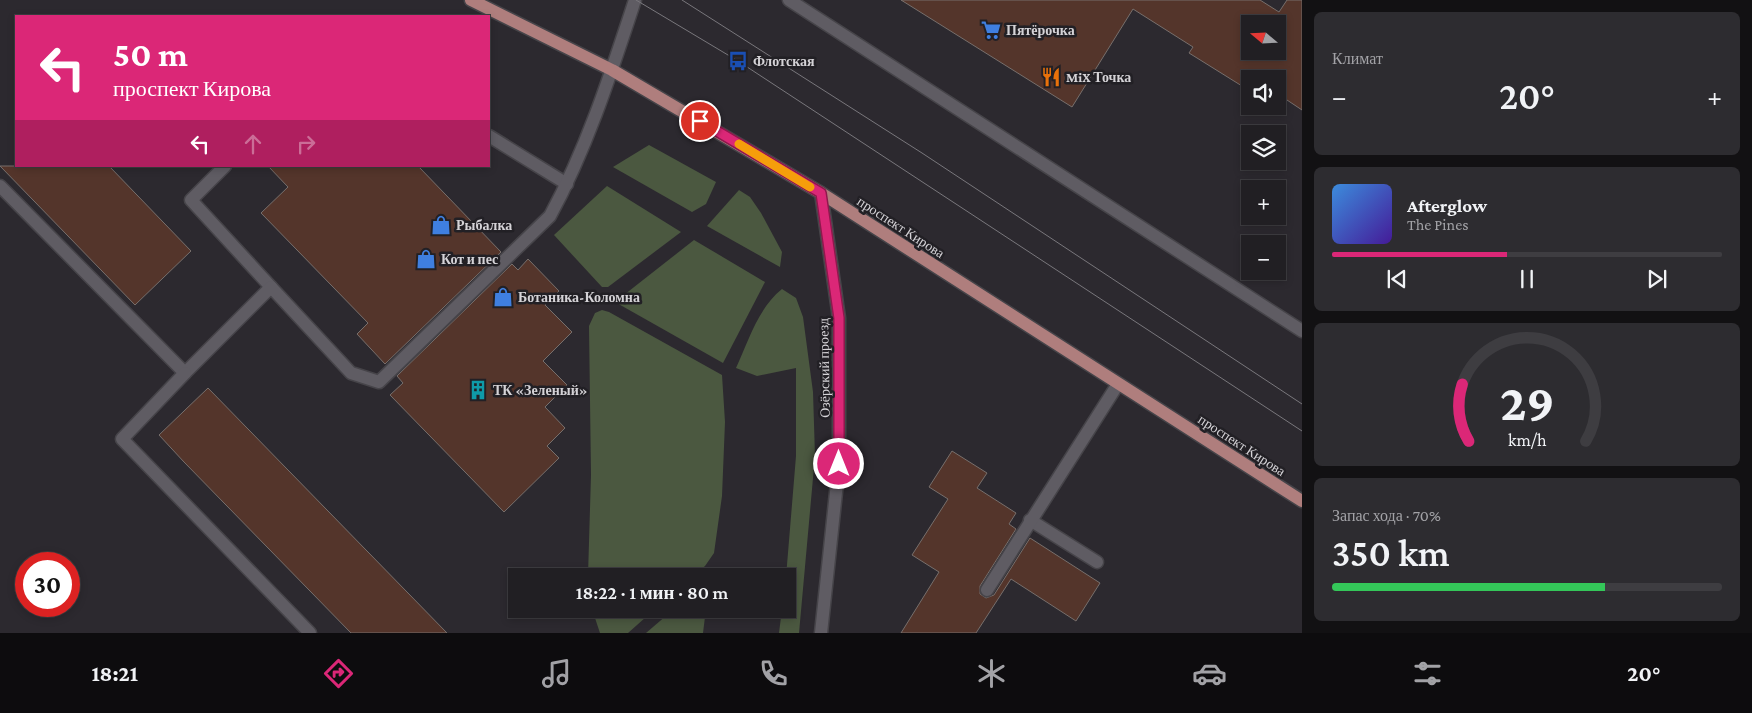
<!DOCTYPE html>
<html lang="ru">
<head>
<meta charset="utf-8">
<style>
  body { margin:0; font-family:"Crimson Pro",serif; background:#2d2c30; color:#f1f3f6; height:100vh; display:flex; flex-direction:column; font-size:19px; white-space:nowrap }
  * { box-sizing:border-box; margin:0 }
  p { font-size:16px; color:#a2a2a6 }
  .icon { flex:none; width:28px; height:28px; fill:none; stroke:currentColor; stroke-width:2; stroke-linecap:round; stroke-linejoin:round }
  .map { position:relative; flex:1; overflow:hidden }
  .panel { display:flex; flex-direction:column; gap:12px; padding:12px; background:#121113; width:450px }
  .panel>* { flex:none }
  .banner { position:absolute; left:15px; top:15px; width:475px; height:152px; border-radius:0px; box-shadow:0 2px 8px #0003,0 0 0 1px #3e3d41; background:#db2777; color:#fff; overflow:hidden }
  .needle { width:32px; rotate:289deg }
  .fabs { position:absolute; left:1241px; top:15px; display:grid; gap:10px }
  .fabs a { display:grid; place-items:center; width:45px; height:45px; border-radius:0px; background:#211f23; box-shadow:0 2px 8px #0003,0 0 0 1px #3e3d41; font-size:25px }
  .speed { position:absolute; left:15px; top:552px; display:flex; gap:10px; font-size:25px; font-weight:700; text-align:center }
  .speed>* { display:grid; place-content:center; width:65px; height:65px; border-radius:50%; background:#211f23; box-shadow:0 2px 8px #0003,0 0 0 1px #3e3d41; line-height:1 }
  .speed .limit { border:8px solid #d22; background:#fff; color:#111 }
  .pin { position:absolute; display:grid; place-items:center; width:42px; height:42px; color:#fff; margin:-21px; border:2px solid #fff; border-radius:50%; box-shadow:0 1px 5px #0007 }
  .me { position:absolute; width:55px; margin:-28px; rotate:0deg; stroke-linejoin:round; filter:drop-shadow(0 0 4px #0008) }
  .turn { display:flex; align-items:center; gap:18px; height:105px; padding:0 15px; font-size:22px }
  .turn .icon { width:65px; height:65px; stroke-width:2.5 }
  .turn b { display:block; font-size:35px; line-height:42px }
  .lanes { display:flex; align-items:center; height:48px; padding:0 15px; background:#0003; justify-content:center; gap:25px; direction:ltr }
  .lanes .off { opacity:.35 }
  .big { font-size:38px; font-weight:600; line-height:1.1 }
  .panel .widget { flex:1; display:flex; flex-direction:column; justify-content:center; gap:8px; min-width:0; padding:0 18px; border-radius:8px; background:#2d2c30 }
  .panel .dial { align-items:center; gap:0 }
  .dial svg { height:130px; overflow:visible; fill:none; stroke:#3e3d41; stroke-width:7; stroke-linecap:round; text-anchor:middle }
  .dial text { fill:#f1f3f6; stroke:none }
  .song { display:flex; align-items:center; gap:15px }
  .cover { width:60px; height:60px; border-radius:8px; background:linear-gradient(135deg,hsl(210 70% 55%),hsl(260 70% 35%)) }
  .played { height:5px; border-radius:2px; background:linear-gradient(90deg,#db2777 45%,#3e3d41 45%) }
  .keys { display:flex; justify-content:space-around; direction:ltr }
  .heat { display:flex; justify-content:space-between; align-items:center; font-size:28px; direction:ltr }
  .charge { height:8px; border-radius:4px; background:linear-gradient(90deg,#34c759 70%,#3e3d41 0) }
  .trip { position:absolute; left:508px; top:568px; width:288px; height:50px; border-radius:0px; background:#211f23; box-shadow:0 2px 8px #0003,0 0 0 1px #3e3d41; font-weight:600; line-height:50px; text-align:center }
  .dock { display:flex; height:80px; justify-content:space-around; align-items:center; background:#0d0c0e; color:#a2a2a6 }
  .dock .icon { width:35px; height:35px }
  .dock .active { color:#db2777 }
  .dock b { font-size:22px; color:#f1f3f6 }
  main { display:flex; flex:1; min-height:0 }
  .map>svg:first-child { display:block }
  .green { fill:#4b5840 }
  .building { fill:#54352b; stroke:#776f6c; fill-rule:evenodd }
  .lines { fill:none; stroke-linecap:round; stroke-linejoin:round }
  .minor-casing { stroke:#464449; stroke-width:15 }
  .major-casing { stroke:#464449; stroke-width:15 }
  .minor { stroke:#5f5c63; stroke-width:12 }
  .major { stroke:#af7e7d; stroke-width:12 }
  .tram { stroke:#79777c; stroke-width:1 }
  .route-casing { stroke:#8e194d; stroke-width:12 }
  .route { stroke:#db2777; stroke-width:9 }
  .slow { stroke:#f59e0b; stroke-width:9 }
  .labels { text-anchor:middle; stroke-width:5; stroke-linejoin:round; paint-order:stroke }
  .poi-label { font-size:14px; font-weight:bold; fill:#d5d3d7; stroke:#222025; text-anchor:start }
  .street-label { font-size:14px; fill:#d5d3d7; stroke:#222025 }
</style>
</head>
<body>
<main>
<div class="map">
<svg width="1302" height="633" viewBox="0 0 1302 633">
  <rect width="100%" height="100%" fill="#2c292f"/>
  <g class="green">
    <path d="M 649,145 L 716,182 L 706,204 L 692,212 L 613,167 Z"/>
    <path d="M 607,186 L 681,232 L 608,287 L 602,287 L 554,235 Z"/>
    <path d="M 739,190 L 750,197 L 761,213 L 782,252 L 780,267 L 707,226 Z"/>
    <path d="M 694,240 L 765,282 L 723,363 L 615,302 Z"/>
    <path d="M 782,289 L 796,298 L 803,317 L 813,392 L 815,456 L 799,633 L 779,633 L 782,609 L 786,609 L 786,577 L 796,456 L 796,368 L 757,376 L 736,368 C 748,342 758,308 782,289 Z"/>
    <path d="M 602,310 L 609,312 L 722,375 L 725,422 L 722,496 L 714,553 L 705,566 L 693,576 L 588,576 L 591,475 L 589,326 L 595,313 Z"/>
    <path d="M 592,609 L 655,609 L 628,633 L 600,633 Z"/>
    <path d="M 674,609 L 706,609 L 703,633 L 646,633 Z"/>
  </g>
  <g class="building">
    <path d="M 901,0 L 1260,0 L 1279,12 L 1287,0 L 1302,0 L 1302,110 L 1287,100 L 1284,105 L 1278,101 L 1278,79 L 1250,79 L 1250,91 L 1189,53 L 1193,47 L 1133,9 L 1072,107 ZM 1250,24 L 1278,24 L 1278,51 L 1250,51 Z"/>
    <path d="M 0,166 L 109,166 L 191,251 L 135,305 Z"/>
    <path d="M 268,166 L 418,166 L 501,252 L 385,364 L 357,334 L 368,323 L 261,213 L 288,187 Z"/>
    <path d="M 528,259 L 559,291 L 545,305 L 572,332 L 543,361 L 567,385 L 545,407 L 565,428 L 547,446 L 559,458 L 504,512 L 390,395 L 403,383 L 397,376 L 512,264 L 518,270 Z"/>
    <path d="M 208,388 L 447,633 L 351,633 L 184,462 L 159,435 Z"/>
    <path d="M 952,451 L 987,473 L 977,488 L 1016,513 L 1009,524 L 1016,529 L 980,586 L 980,594 L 986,598 L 994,595 L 1030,538 L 1100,583 L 1076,621 L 1011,579 L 976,633 L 901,633 L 939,572 L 912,555 L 948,499 L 929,487 Z"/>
  </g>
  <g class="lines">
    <defs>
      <g id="minor">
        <path d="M 789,0 L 1302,331"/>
        <path d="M 489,136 L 567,184"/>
        <path d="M 225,166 L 191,200 L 271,287"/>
        <path d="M 0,186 L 185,373 L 271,287 L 351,373 L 379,382 L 550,216 C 587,148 611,73 635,0"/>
        <path d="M 821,193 L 839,318 L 839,464 L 821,633"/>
        <path d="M 185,373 L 122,439 L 310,633"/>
        <path d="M 1030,520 L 1097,562"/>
        <path d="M 987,590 L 1118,384"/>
      </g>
      <path id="major" d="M 471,0 L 612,70 L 821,193 L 1302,501"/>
    </defs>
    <use href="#minor" class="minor-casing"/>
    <use href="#major" class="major-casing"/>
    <use href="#minor" class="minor"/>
    <use href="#major" class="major"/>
    <g class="tram">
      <path d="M 636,0 L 738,61 L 1302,431"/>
      <path d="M 682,0 L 922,153 L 1302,404"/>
    </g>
  </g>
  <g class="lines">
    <defs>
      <path id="route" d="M 700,121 L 821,193 L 839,318 L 839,464"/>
    </defs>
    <use href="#route" class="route-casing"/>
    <use href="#route" class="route"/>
    <path class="slow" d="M 739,144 L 810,187"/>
  </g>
  <defs>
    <symbol id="supermarket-bare" viewBox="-9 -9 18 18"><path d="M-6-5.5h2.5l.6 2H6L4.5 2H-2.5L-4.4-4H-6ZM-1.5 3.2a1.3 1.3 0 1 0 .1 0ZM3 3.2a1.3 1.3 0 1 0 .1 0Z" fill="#3f7fe0" stroke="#222025" stroke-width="2.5" paint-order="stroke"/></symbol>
    <symbol id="bus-bare" viewBox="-9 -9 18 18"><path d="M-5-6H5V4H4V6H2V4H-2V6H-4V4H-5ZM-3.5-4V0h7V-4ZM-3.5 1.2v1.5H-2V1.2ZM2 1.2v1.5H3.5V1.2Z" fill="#1a4fb4" stroke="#222025" stroke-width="2.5" paint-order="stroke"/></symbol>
    <symbol id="restaurant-bare" viewBox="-9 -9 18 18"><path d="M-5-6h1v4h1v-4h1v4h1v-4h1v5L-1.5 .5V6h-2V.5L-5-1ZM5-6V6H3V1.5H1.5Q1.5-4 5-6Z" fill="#e8710a" stroke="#222025" stroke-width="2.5" paint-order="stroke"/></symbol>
    <symbol id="shop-bare" viewBox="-9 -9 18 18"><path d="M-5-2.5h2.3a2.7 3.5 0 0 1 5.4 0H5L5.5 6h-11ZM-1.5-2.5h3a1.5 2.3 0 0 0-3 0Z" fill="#3f7fe0" stroke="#222025" stroke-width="2.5" paint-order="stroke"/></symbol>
    <symbol id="building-bare" viewBox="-9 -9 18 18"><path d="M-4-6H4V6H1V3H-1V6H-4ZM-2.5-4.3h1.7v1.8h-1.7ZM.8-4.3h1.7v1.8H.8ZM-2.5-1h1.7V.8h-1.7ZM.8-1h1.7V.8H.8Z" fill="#0f9aa8" stroke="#222025" stroke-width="2.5" paint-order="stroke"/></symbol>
  </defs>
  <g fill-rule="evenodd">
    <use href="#supermarket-bare" x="977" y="16" width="28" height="28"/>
    <use href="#bus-bare" x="724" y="47" width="28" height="28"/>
    <use href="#restaurant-bare" x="1037" y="63" width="28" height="28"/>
    <use href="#shop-bare" x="427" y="211" width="28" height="28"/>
    <use href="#shop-bare" x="412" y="245" width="28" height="28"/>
    <use href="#shop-bare" x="489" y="283" width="28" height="28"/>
    <use href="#building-bare" x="464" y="376" width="28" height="28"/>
  </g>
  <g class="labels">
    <g class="poi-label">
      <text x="1006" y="35">Пятёрочка</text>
      <text x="753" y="66">Флотская</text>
      <text x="1066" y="82">MiX Точка</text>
      <text x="456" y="230">Рыбалка</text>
      <text x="441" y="264">Кот и пес</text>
      <text x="518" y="302">Ботаника-Коломна</text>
      <text x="493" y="395">ТК «Зеленый»</text>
    </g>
    <g class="street-label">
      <text transform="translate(901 227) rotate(33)" y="5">проспект Кирова</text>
      <text transform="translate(824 368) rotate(-91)" y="5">Озёрский проезд</text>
      <text transform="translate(1242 445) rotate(33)" y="5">проспект Кирова</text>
    </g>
  </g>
</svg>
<div class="fabs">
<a><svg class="needle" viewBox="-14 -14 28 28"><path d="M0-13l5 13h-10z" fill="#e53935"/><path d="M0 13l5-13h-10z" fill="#a2a2a6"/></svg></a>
<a><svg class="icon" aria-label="sound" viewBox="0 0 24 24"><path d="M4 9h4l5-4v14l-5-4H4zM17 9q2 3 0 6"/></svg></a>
<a><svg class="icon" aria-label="layers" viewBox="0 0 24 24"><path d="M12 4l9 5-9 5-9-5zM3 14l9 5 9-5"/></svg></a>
<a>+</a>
<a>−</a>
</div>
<div class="speed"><div class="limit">30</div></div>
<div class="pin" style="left:700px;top:121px;background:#d93025"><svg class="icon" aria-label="arrive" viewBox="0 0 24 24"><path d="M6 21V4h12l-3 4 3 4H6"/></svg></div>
<svg class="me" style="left:839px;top:464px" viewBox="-20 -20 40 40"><circle r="17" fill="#db2777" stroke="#fff" stroke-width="3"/><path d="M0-11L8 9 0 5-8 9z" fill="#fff"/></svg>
<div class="trip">18:22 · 1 мин · 80 m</div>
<div class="banner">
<div class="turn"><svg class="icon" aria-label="left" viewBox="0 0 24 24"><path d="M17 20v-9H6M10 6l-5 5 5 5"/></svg><div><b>50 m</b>проспект Кирова</div></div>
<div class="lanes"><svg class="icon" aria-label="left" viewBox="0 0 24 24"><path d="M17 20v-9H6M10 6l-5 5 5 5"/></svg><svg class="icon off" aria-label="ahead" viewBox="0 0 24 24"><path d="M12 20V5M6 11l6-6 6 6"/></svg><svg class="icon off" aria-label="right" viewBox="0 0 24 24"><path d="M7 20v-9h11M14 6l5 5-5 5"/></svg></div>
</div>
</div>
<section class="panel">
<div class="widget"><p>Климат</p>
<div class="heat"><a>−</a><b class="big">20°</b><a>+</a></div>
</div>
<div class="widget">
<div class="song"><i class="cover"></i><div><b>Afterglow</b><p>The Pines</p></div></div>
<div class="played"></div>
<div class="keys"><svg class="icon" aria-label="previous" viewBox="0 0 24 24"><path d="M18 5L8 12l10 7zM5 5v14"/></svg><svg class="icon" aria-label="pause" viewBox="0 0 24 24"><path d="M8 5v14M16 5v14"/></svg><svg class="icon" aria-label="next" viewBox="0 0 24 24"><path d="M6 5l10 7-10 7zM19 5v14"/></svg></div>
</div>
<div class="widget dial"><svg viewBox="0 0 100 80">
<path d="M14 69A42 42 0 1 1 86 69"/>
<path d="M14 69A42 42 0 0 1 10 34" stroke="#db2777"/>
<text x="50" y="56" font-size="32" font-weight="700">29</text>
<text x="50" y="72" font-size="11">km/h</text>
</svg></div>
<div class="widget"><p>Запас хода · 70%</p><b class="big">350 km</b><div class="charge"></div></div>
</section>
</main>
<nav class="dock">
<b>18:21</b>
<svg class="icon active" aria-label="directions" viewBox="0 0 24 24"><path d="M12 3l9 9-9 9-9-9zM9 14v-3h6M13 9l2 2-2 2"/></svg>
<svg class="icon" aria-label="music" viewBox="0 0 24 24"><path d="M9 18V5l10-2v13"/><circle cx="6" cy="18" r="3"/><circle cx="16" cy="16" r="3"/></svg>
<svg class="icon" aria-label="phone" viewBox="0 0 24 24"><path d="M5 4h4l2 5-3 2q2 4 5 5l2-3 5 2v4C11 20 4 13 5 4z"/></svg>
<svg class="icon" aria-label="climate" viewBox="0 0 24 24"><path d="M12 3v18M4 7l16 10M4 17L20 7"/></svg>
<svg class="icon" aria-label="car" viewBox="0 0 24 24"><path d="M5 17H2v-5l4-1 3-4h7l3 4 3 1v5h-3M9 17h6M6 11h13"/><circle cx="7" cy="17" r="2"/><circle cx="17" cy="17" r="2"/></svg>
<svg class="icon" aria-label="filters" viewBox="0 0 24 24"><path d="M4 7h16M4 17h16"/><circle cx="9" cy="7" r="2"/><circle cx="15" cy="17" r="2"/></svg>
<b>20°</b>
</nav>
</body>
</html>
